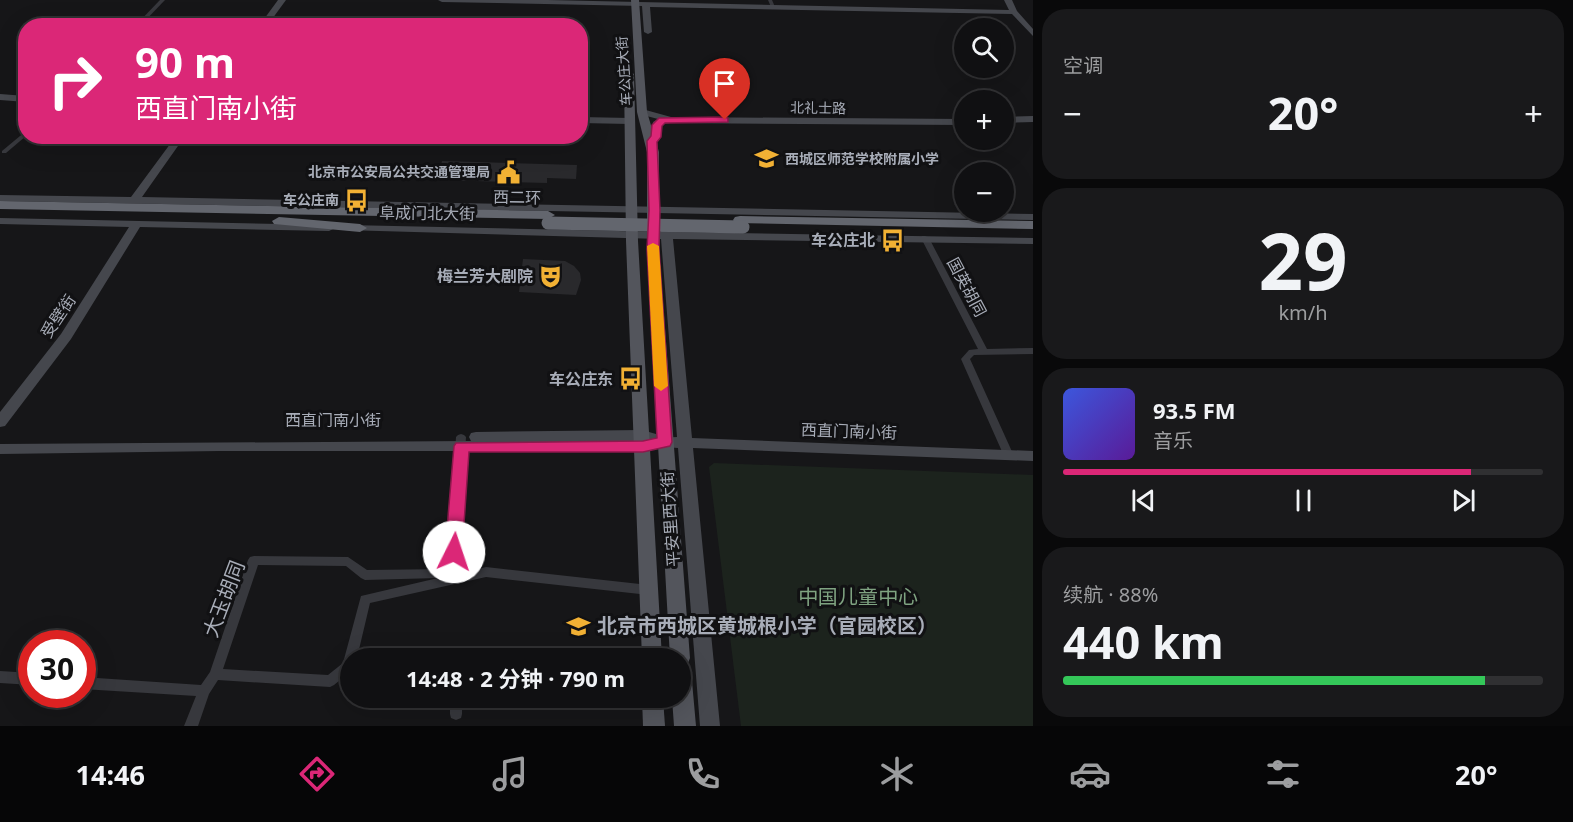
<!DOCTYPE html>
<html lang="zh">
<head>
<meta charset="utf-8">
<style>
  body { margin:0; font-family:"Noto Sans","Noto Sans SC",sans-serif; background:#19191b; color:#f1f3f6; height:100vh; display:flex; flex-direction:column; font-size:22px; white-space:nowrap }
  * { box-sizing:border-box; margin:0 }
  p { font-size:20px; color:#9c9d9f }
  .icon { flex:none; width:33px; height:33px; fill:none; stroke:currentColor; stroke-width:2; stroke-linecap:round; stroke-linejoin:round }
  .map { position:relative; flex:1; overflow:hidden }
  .side { display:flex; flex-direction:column; gap:9px; padding:9px; background:#09090a; width:540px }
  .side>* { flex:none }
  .top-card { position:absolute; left:18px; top:18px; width:570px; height:126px; border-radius:24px; box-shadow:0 6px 24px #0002,0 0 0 2px #303032; background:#db2777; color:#fff; overflow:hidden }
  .fabs { position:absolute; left:954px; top:18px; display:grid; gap:12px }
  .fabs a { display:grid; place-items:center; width:60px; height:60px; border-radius:50%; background:#101012; box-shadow:0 6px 24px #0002,0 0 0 2px #303032; font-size:30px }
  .speed { position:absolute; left:18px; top:630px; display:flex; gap:12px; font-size:30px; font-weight:700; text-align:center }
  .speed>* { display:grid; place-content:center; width:78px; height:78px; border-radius:50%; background:#101012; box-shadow:0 6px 24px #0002,0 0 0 2px #303032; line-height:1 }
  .speed .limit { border:9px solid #d22; background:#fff; color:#111 }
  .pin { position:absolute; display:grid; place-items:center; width:51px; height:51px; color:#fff; margin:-62px -26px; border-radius:50% 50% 50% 0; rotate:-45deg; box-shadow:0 0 6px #0007 }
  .pin .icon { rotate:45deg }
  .me { position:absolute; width:66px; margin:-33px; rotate:4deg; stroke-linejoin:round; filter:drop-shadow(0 0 4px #0008) }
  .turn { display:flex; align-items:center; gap:21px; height:126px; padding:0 18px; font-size:27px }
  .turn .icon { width:78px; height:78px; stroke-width:2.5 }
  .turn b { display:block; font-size:42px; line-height:51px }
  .big { font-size:45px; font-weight:700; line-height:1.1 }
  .side .tile { flex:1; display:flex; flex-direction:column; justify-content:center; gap:9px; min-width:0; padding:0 21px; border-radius:24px; background:#19191b }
  .side .dial { align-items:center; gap:0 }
  .dial b { font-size:78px; line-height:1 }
  .song { display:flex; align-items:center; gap:18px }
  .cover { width:72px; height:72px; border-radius:9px; background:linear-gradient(135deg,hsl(230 70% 55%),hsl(270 70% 35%)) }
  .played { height:6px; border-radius:3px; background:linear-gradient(90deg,#db2777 85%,#303032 85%) }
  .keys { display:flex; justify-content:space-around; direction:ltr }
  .heat { display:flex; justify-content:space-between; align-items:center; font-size:33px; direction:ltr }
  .charge { height:9px; border-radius:4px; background:linear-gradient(90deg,#34c759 88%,#303032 0) }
  .trip { position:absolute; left:340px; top:648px; width:351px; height:60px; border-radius:30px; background:#101012; box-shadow:0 6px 24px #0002,0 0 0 2px #303032; font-weight:700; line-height:60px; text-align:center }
  .tab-bar { display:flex; height:96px; justify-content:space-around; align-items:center; background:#060607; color:#9c9d9f }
  .tab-bar .icon { width:42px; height:42px }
  .tab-bar .on { color:#db2777 }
  .tab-bar b { font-size:27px; color:#f1f3f6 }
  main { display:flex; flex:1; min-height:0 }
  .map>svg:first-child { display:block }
  .green { fill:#1c231d }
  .building { fill:#29292c }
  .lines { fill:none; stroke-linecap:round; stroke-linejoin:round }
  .street { fill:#37383d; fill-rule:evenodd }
  .secondary { fill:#45474d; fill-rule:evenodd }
  .primary { fill:#53555c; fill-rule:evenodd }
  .highway { fill:#63666e; fill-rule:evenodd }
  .highway-bridge { stroke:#63666e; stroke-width:13 }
  .route { fill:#db2777; stroke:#8e194d; stroke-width:1.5 }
  .slow { fill:#f59e0b }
  .labels { text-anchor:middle; stroke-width:6; stroke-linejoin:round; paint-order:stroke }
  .far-street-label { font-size:14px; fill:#a8adb8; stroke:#111113 }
  .far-poi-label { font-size:14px; font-weight:bold; fill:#a8adb8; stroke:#111113; text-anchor:end }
  .street-label { font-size:16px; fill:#a8adb8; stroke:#111113 }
  .poi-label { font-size:16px; font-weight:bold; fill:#a8adb8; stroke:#111113; text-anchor:end }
  .near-park-label { font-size:20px; fill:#7fa381; stroke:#111113 }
  .near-street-label { font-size:20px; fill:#a8adb8; stroke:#111113 }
  .near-poi-label { font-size:20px; font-weight:bold; fill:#a8adb8; stroke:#111113; text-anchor:start }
</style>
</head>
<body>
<main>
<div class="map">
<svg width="1033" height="726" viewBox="0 0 1033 726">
  <rect width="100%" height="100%" fill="#161618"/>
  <path class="green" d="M 714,463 L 1033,475 L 1033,726 L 741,726 L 709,467 Z"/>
  <g class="building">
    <path d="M 442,161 L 577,165 L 576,179 L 547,178 L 547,183 L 437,180 Z"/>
    <path d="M 523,259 L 565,261 L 574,266 L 580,273 L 581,280 L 576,295 L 519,292 Z"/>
  </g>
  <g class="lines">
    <g class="street">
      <path d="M 160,0 L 165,0 L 140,26 L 135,26 Z"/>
      <path d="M 768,0 L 772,0 L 775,7 L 771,7 Z"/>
      <path d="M 26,131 L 26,136 L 6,153 L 2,153 L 2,151 Z"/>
      <path d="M 922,236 L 925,236 L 929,238 L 987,349 L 1033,348 L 1033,354 L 974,355 L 970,359 L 1014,456 L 1013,459 L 1005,459 L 1004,456 L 961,359 L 969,350 L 978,349 L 921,238 Z"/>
      <path d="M 461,434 L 464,435 L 466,437 L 457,574 L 486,567 L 649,585 L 653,587 L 655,590 L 653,593 L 649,595 L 486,577 L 370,603 L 357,658 L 351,658 L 351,671 L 334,685 L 330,687 L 218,680 L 209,694 L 198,726 L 184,726 L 196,696 L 82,689 L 82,677 L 201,685 L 210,672 L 248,560 L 250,557 L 254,556 L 348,557 L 367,570 L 447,569 L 456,437 L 458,435 ZM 258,565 L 346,566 L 361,578 L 365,580 L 438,578 L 361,596 L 343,663 L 328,675 L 223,669 Z"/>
      <path d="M 0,671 L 32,673 L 32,685 L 0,683 Z"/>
      <path d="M 450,698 L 462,698 L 462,714 L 461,718 L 456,720 L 451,718 L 450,714 Z"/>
    </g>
    <g class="secondary">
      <path d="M 278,0 L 286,0 L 267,26 L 259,26 Z"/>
      <path d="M 438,0 L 548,0 L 1009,10 L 1004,0 L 1012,0 L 1017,11 L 1033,29 L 1033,36 L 1012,14 L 650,7 L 652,32 L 648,34 L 644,32 L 642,6 L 442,2 Z"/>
      <path d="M 0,94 L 26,96 L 26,102 L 0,100 Z"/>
      <path d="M 642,109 L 671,117 L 964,119 L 964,125 L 670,123 L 662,124 L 661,137 L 652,144 L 647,141 L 651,136 L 653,122 L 658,119 L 639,114 L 639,110 Z"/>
      <path d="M 1033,116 L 1033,122 L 1004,123 L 1004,117 Z"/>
      <path d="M 580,117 L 630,118 L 635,121 L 630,124 L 580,123 Z"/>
      <path d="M 176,136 L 185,136 L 142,197 L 1033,214 L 1033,220 L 0,201 L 0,195 L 131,197 Z"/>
      <path d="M 0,218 L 329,225 L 335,228 L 329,231 L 140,227 L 71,339 L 5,426 L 0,427 L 0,412 L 61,334 L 129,227 L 0,224 Z"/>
      <path d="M 348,225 L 661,232 L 662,227 L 670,227 L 672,232 L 1033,238 L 1033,244 L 673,239 L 692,438 L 1033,451 L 1033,461 L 693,448 L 720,726 L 700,726 L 678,448 L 664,447 L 643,451 L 220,451 L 0,454 L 0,444 L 471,441 L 469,437 L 471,433 L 476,432 L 642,430 L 656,434 L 658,438 L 677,437 L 661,239 L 344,230 L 344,226 Z"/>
    </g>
    <g class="primary">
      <path d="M 631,0 L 639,0 L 647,112 L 659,152 L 659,249 L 690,658 L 688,663 L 691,670 L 696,726 L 674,726 L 672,698 L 681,698 L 681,658 L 670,658 L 647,249 L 647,152 L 637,112 Z"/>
      <path d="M 629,71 L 634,74 L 638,241 L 662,658 L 642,658 L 626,241 L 624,74 Z"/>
      <path d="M 642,698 L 663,698 L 665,726 L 643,726 Z"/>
    </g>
    <g class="highway">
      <path d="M 0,201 L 548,211 L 555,215 L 548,219 L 0,209 Z"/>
      <path d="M 740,216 L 1033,221 L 1033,229 L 735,223 L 733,220 L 735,217 Z"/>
      <path d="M 279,217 L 360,224 L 367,228 L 360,232 L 274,224 L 272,221 Z"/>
    </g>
    <path class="highway-bridge" d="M 548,223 L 743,227"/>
  </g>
  <path class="route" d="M 725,117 L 728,118 L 728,122 L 665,123 L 662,126 L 661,137 L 657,142 L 660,210 L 659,249 L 672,442 L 670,446 L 643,452 L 469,452 L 462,552 L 460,557 L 454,559 L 448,557 L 445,552 L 454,446 L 456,443 L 643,441 L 657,438 L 647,249 L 649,210 L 647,141 L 651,136 L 652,125 L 659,118 Z"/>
  <path class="slow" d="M 653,243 L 659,246 L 668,386 L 661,391 L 654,386 L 647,246 Z"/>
  <defs>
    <symbol id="school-bare" viewBox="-9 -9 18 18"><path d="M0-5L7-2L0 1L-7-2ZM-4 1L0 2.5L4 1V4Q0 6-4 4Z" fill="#f2b134" stroke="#111113" stroke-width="2.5" paint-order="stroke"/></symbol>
    <symbol id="civic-bare" viewBox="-9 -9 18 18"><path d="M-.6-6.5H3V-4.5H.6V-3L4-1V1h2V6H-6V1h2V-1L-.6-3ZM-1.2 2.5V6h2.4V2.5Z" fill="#f2b134" stroke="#111113" stroke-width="2.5" paint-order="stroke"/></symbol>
    <symbol id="bus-bare" viewBox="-9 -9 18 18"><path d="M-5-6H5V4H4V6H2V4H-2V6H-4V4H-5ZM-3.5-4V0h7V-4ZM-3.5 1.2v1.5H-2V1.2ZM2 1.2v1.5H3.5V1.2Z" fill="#f2b134" stroke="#111113" stroke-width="2.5" paint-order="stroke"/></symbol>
    <symbol id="theatre-bare" viewBox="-9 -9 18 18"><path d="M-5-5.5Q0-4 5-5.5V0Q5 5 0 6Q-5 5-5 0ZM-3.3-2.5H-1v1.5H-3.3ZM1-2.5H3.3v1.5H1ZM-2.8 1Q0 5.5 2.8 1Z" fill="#f2b134" stroke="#111113" stroke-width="2.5" paint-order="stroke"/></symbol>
  </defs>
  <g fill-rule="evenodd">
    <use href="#school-bare" x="750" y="142" width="33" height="33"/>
    <use href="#civic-bare" x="492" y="156" width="33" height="33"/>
    <use href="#bus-bare" x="340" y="184" width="33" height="33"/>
    <use href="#bus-bare" x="876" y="224" width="33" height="33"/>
    <use href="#theatre-bare" x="534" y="260" width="33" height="33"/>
    <use href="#bus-bare" x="614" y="362" width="33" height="33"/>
    <use href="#school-bare" x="562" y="610" width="33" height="33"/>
  </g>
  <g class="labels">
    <g class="far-street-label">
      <text transform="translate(624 71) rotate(-94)" y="5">车公庄大街</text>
      <text transform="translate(818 108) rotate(1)" y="5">北礼士路</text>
    </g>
    <g class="far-poi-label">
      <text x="785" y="164" text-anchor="start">西城区师范学校附属小学</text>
      <text x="490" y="177">北京市公安局公共交通管理局</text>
      <text x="339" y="205">车公庄南</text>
    </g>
    <g class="street-label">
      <text transform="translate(517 197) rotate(1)" y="6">西二环</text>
      <text transform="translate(427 213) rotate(1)" y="6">阜成门北大街</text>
      <text transform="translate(967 287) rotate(62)" y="6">国英胡同</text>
      <text transform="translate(58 316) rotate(-56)" y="6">受壁街</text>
      <text x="333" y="426">西直门南小街</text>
      <text transform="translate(849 431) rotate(2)" y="6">西直门南小街</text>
      <text transform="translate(670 519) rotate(-94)" y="6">平安里西大街</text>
    </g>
    <g class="poi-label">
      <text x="875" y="246">车公庄北</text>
      <text x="533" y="282">梅兰芳大剧院</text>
      <text x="613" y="385">车公庄东</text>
    </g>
    <g class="near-park-label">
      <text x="858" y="604">中国儿童中心</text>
    </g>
    <g class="near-street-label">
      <text transform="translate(224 599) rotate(-69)" y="7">大玉胡同</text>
    </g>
    <g class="near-poi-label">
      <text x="597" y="633">北京市西城区黄城根小学（官园校区）</text>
    </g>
  </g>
</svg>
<div class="fabs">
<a><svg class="icon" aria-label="search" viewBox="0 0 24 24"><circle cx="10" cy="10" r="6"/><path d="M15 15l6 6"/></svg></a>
<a>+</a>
<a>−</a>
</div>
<div class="speed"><div class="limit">30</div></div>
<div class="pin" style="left:725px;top:120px;background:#d93025"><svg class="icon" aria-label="arrive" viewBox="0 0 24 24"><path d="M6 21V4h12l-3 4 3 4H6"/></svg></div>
<svg class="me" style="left:454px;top:552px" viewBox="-20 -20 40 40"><circle r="19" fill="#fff"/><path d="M0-13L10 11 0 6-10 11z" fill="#db2777"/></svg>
<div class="trip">14:48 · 2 分钟 · 790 m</div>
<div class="top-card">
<div class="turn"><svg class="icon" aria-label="right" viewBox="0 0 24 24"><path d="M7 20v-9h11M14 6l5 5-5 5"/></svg><div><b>90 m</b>西直门南小街</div></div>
</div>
</div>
<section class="side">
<div class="tile"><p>空调</p>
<div class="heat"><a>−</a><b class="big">20°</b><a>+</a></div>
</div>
<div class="tile dial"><b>29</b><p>km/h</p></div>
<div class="tile">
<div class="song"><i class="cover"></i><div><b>93.5 FM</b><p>音乐</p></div></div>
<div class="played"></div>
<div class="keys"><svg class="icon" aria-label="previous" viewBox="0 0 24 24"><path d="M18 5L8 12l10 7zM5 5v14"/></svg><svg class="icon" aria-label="pause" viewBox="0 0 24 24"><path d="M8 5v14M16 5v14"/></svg><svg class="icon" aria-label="next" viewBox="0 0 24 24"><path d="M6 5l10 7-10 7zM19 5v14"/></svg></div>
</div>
<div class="tile"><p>续航 · 88%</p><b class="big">440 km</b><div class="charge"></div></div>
</section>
</main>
<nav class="tab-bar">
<b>14:46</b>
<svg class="icon on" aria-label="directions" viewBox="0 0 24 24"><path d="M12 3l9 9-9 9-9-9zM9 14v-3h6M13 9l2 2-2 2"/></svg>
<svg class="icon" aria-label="music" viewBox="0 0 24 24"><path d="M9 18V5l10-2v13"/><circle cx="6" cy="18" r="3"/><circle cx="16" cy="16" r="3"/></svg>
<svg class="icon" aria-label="phone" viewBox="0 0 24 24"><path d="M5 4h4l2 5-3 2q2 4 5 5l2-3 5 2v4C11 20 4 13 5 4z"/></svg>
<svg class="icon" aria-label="climate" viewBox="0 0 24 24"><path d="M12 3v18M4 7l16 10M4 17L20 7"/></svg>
<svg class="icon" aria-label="car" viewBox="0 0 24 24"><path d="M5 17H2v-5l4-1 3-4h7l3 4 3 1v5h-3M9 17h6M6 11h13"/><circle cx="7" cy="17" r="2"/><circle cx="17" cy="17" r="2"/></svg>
<svg class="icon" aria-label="filters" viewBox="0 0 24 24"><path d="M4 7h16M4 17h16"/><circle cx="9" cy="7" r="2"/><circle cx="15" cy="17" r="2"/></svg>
<b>20°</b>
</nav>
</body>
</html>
